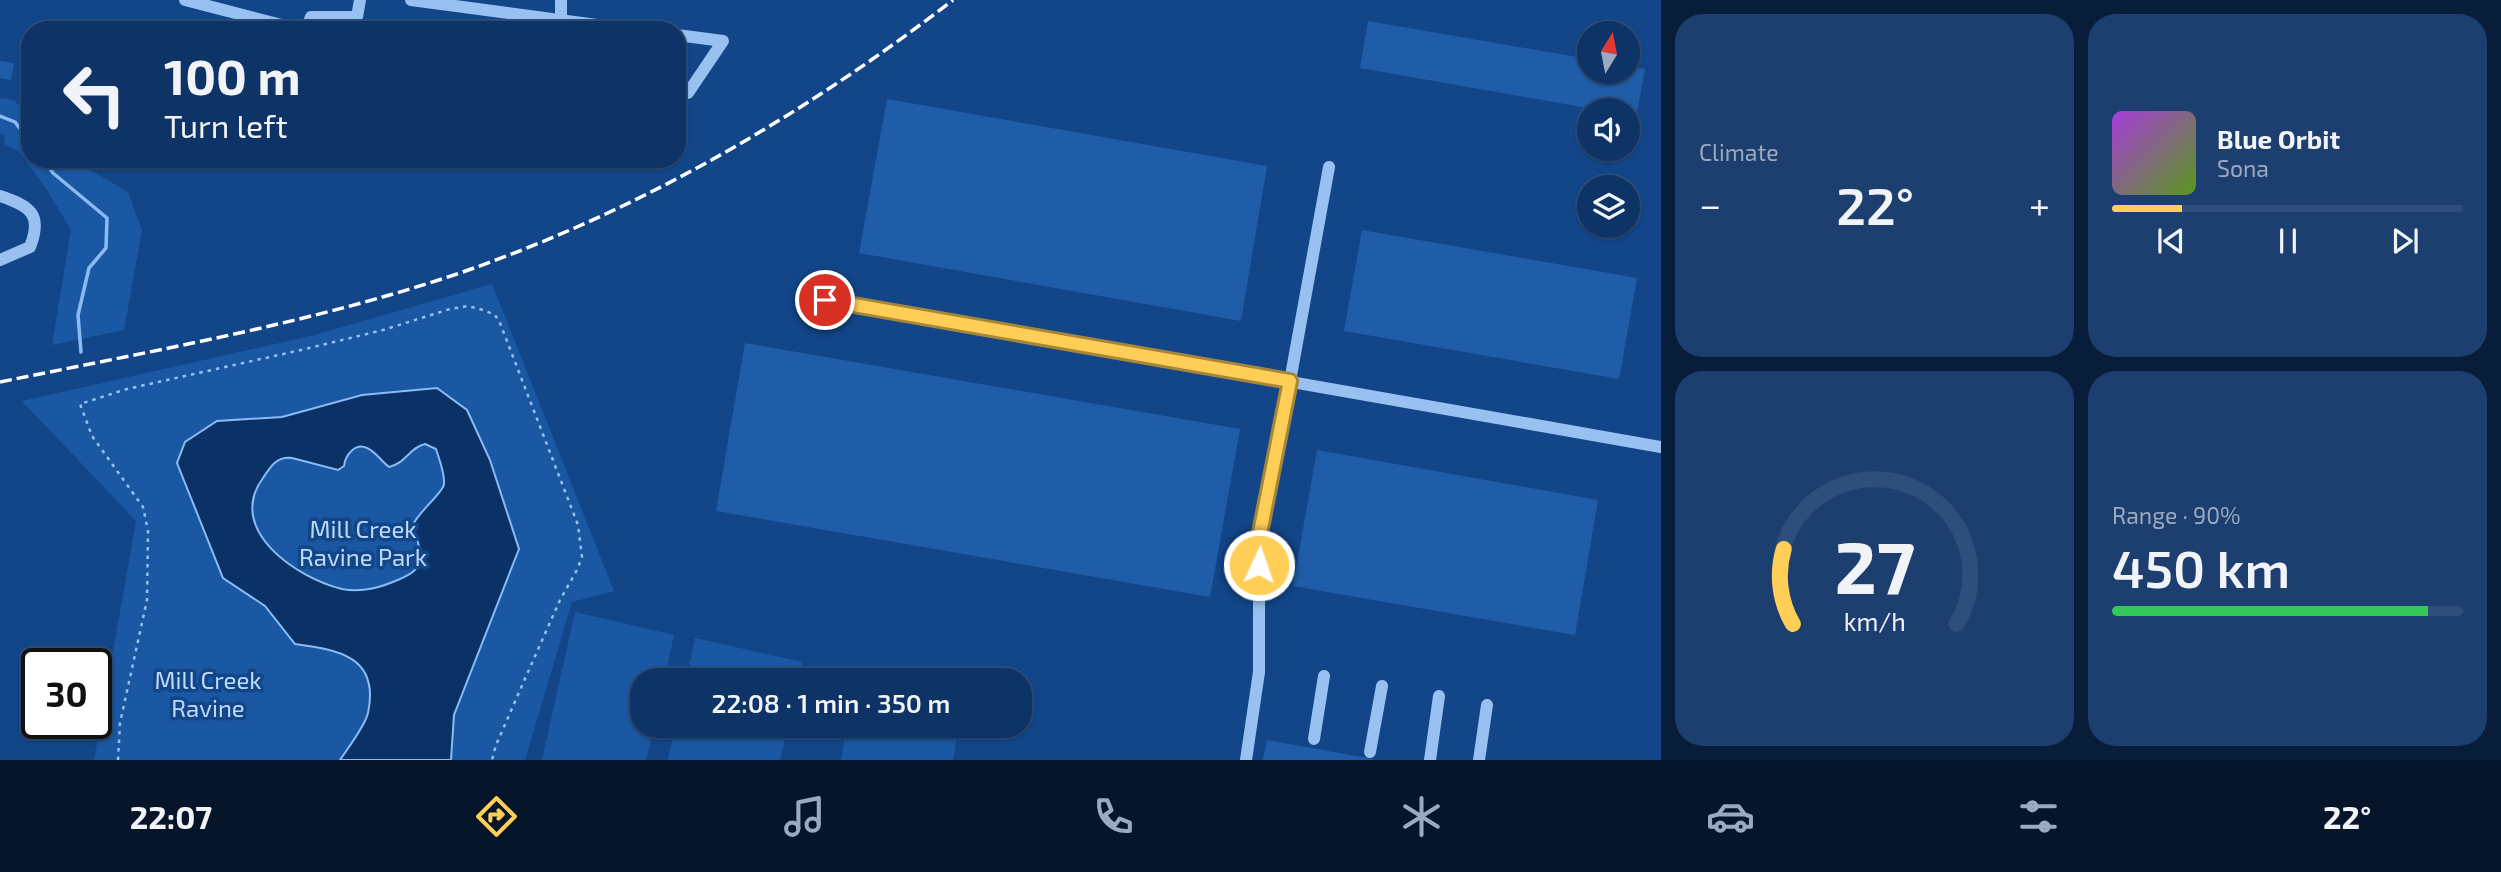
<!DOCTYPE html>
<html lang="en">
<head>
<meta charset="utf-8">
<style>
  body { margin:0; font-family:"Exo 2",sans-serif; background:#1c3f70; color:#f1f3f6; height:100vh; display:flex; flex-direction:column; font-size:26px; white-space:nowrap }
  * { box-sizing:border-box; margin:0 }
  p { font-size:23px; color:#9baac0 }
  .icon { flex:none; width:38px; height:38px; fill:none; stroke:currentColor; stroke-width:2; stroke-linecap:round; stroke-linejoin:round }
  .map { position:relative; flex:1; overflow:hidden }
  .details { display:flex; flex-direction:column; gap:14px; padding:14px; background:#081d39; width:840px }
  .details>* { flex:none }
  .banner { position:absolute; left:21px; top:21px; width:665px; height:147px; border-radius:28px; box-shadow:0 2px 5px #0004,0 0 0 2px #2e4f7b; background:#0e3467; color:#f1f3f6; overflow:hidden }
  .needle { width:46px; rotate:10deg }
  .buttons { position:absolute; left:1577px; top:21px; display:grid; gap:14px }
  .buttons a { display:grid; place-items:center; width:63px; height:63px; border-radius:50%; background:#0e3467; box-shadow:0 2px 5px #0004,0 0 0 2px #2e4f7b; font-size:35px }
  .speed { position:absolute; left:21px; top:648px; display:flex; gap:14px; font-size:35px; font-weight:700; text-align:center }
  .speed>* { display:grid; place-content:center; width:91px; height:91px; border-radius:50%; background:#0e3467; box-shadow:0 2px 5px #0004,0 0 0 2px #2e4f7b; line-height:1 }
  .speed .limit { border:4px solid #111; border-radius:10px; background:#fff; color:#111 }
  .pin { position:absolute; display:grid; place-items:center; width:60px; height:60px; color:#fff; margin:-30px; border:4px solid #fff; border-radius:50%; box-shadow:0 2px 7px #0007 }
  .me { position:absolute; width:77px; margin:-38px; rotate:3deg; stroke-linejoin:round; filter:drop-shadow(0 0 5px #0008) }
  .turn { display:flex; align-items:center; gap:24px; height:147px; padding:0 28px; font-size:32px }
  .turn .icon { width:91px; height:91px; stroke-width:2.5 }
  .turn b { display:block; font-size:49px; line-height:60px }
  .big { font-size:52px; font-weight:600; line-height:1.1 }
  .details .tile { flex:1; display:flex; flex-direction:column; justify-content:center; gap:10px; min-width:0; padding:0 24px; border-radius:28px; background:#1c3f70 }
  .details .dial { align-items:center; gap:0 }
  .dial svg { height:182px; overflow:visible; fill:none; stroke:#2e4f7b; stroke-width:7; stroke-linecap:round; text-anchor:middle }
  .dial text { fill:#f1f3f6; stroke:none }
  .song { display:flex; align-items:center; gap:21px }
  .cover { width:84px; height:84px; border-radius:10px; background:linear-gradient(135deg,hsl(280 70% 55%),hsl(90 70% 35%)) }
  .played { height:7px; border-radius:4px; background:linear-gradient(90deg,#ffce57 20%,#2e4f7b 20%) }
  .keys { display:flex; justify-content:space-around; direction:ltr }
  .heat { display:flex; justify-content:space-between; align-items:center; font-size:38px; direction:ltr }
  .charge { height:10px; border-radius:5px; background:linear-gradient(90deg,#34c759 90%,#2e4f7b 0) }
  .details .tiles { flex:1; display:grid; gap:14px; grid-template-columns:repeat(2,1fr) }
  .trip { position:absolute; left:630px; top:668px; width:402px; height:70px; border-radius:28px; background:#0e3467; box-shadow:0 2px 5px #0004,0 0 0 2px #2e4f7b; font-weight:600; line-height:70px; text-align:center }
  .dock { display:flex; height:112px; justify-content:space-around; align-items:center; background:#061529; color:#9baac0 }
  .dock .icon { width:49px; height:49px }
  .dock .active { color:#ffce57 }
  .dock b { font-size:32px; color:#f1f3f6 }
  main { display:flex; flex:1; min-height:0 }
  .map>svg:first-child { display:block }
  .green { fill:#1a58a4 }
  .water { fill:#0b3266; stroke:#8abbf4; stroke-width:2; fill-rule:evenodd }
  .lines { fill:none; stroke-linecap:round; stroke-linejoin:round }
  .stream { stroke:#8abbf4; stroke-width:3.5 }
  .building { fill:#205da9 }
  .path { stroke:#98c0f0; stroke-width:2.5; stroke-dasharray:3.5 5; stroke-linecap:butt }
  .minor { stroke:#98c0f0; stroke-width:12 }
  .rail { stroke:#fff; stroke-width:3.5; stroke-dasharray:12 5; stroke-linecap:butt }
  .route-casing { stroke:#a68639; stroke-width:18 }
  .route { stroke:#ffce57; stroke-width:12 }
  .labels { text-anchor:middle; stroke-width:7; stroke-linejoin:round; paint-order:stroke }
  .park-label { font-size:24px; fill:#bedafc; stroke:#124689 }
</style>
</head>
<body>
<main>
<div class="map">
<svg width="1661" height="760" viewBox="0 0 1661 760">
  <rect width="100%" height="100%" fill="#124689"/>
  <g class="green">
    <path d="M 0,98 L 14,100 L 30,117 L 30,159 L 71,159 L 128,192 L 142,230 L 124,330 L 52,345 L 71,230 L 47,190 L 19,151 L 4,144 L 5,135 L 0,134 Z"/>
    <path d="M 492,284 L 614,591 L 572,602 L 525,760 L 94,760 L 136,521 L 22,401 L 311,336 Z"/>
    <path d="M 575,612 L 674,635 L 664,681 L 642,681 L 642,726 L 654,726 L 646,760 L 542,760 Z"/>
    <path d="M 695,638 L 802,662 L 798,681 L 686,681 Z"/>
    <path d="M 675,726 L 788,726 L 780,760 L 668,760 Z"/>
    <path d="M 847,726 L 959,726 L 953,760 L 841,760 Z"/>
  </g>
  <path class="water" d="M 437,388 L 467,410 L 490,460 L 519,549 L 454,715 L 451,760 L 340,760 C 348,748 365,726 368,713 C 380,656 338,650 295,644 L 265,606 L 223,578 L 177,463 L 185,442 L 217,421 L 282,417 L 362,395 ZM 425,444 L 436,449 C 439,459 445,473 444,484 C 444,492 418,512 413,525 C 415,537 423,549 419,562 C 417,572 408,575 400,579 C 382,587 363,593 342,589 C 297,578 225,530 263,478 C 271,466 277,456 292,458 L 338,470 L 344,466 C 345,456 355,442 367,448 C 375,451 382,462 389,467 C 405,464 410,447 425,444 Z"/>
  <g class="lines">
    <g class="stream">
      <path d="M 0,116 L 15,122 L 30,142"/>
      <path d="M 43,159 L 53,173 L 107,218 L 106,248 L 89,268 L 78,315 L 81,352"/>
    </g>
  </g>
  <g class="building">
    <path d="M 1368,21 L 1589,59 L 1589,72 L 1628,72 L 1628,66 L 1645,69 L 1636,117 L 1628,115 L 1628,110 L 1599,110 L 1360,68 Z"/>
    <path d="M 0,61 L 14,63 L 11,80 L 0,78 Z"/>
    <path d="M 887,99 L 1267,166 L 1241,321 L 859,253 Z"/>
    <path d="M 1362,230 L 1637,278 L 1619,379 L 1344,331 Z"/>
    <path d="M 745,343 L 1240,429 L 1210,597 L 716,511 Z"/>
    <path d="M 1317,450 L 1598,500 L 1575,635 L 1293,586 Z"/>
    <path d="M 1267,740 L 1373,759 L 1373,760 L 1263,760 Z"/>
  </g>
  <g class="lines">
    <path class="path" d="M 118,760 L 120,723 L 147,600 L 148,531 L 143,507 L 92,436 L 80,404 L 127,389 L 301,350 L 383,330 L 450,309 L 468,306 L 483,310 L 495,315 L 500,323 L 578,525 L 582,557 L 577,570 L 560,600 L 524,681 L 496,745 L 492,760"/>
    <g class="minor">
      <path d="M 185,0 L 301,30"/>
      <path d="M 411,0 L 634,30"/>
      <path d="M 306,30 L 311,17 L 357,17 L 360,0"/>
      <path d="M 561,30 L 561,0"/>
      <path d="M 677,35 L 723,41 L 688,93 L 677,90"/>
      <path d="M 0,196 C 30,206 43,214 30,247 L 0,260"/>
      <path d="M 825,300 L 1661,447"/>
      <path d="M 1314,739 L 1324,676"/>
      <path d="M 1370,752 L 1382,686"/>
      <path d="M 1246,760 L 1259,672 L 1259,538 L 1290,381 L 1329,167"/>
      <path d="M 1430,760 L 1439,696"/>
      <path d="M 1479,760 L 1487,705"/>
    </g>
    <path class="rail" d="M 0,382 C 152,351 307,324 454,275 C 636,213 801,117 953,0"/>
  </g>
  <g class="lines">
    <defs>
      <path id="route" d="M 825,300 L 1290,381 L 1259,538 L 1259,565"/>
    </defs>
    <use href="#route" class="route-casing"/>
    <use href="#route" class="route"/>
  </g>
  <g class="labels">
    <g class="park-label">
      <text x="363" y="538">Mill Creek<tspan x="363" dy="28">Ravine Park</tspan></text>
      <text x="208" y="689">Mill Creek<tspan x="208" dy="28">Ravine</tspan></text>
    </g>
  </g>
</svg>
<div class="buttons">
<a><svg class="needle" viewBox="-14 -14 28 28"><path d="M0-13l5 13h-10z" fill="#e53935"/><path d="M0 13l5-13h-10z" fill="#9baac0"/></svg></a>
<a><svg class="icon" aria-label="sound" viewBox="0 0 24 24"><path d="M4 9h4l5-4v14l-5-4H4zM17 9q2 3 0 6"/></svg></a>
<a><svg class="icon" aria-label="layers" viewBox="0 0 24 24"><path d="M12 4l9 5-9 5-9-5zM3 14l9 5 9-5"/></svg></a>
</div>
<div class="speed"><div class="limit">30</div></div>
<div class="pin" style="left:825px;top:300px;background:#d93025"><svg class="icon" aria-label="arrive" viewBox="0 0 24 24"><path d="M6 21V4h12l-3 4 3 4H6"/></svg></div>
<svg class="me" style="left:1259px;top:565px" viewBox="-20 -20 40 40"><circle r="17" fill="#ffce57" stroke="#fff" stroke-width="3"/><path d="M0-11L8 9 0 5-8 9z" fill="#fff"/></svg>
<div class="trip">22:08 · 1 min · 350 m</div>
<div class="banner">
<div class="turn"><svg class="icon" aria-label="left" viewBox="0 0 24 24"><path d="M17 20v-9H6M10 6l-5 5 5 5"/></svg><div><b>100 m</b>Turn left</div></div>
</div>
</div>
<section class="details">
<div class="tiles">
<div class="tile"><p>Climate</p>
<div class="heat"><a>−</a><b class="big">22°</b><a>+</a></div>
</div>
<div class="tile">
<div class="song"><i class="cover"></i><div><b>Blue Orbit</b><p>Sona</p></div></div>
<div class="played"></div>
<div class="keys"><svg class="icon" aria-label="previous" viewBox="0 0 24 24"><path d="M18 5L8 12l10 7zM5 5v14"/></svg><svg class="icon" aria-label="pause" viewBox="0 0 24 24"><path d="M8 5v14M16 5v14"/></svg><svg class="icon" aria-label="next" viewBox="0 0 24 24"><path d="M6 5l10 7-10 7zM19 5v14"/></svg></div>
</div>
<div class="tile dial"><svg viewBox="0 0 100 80">
<path d="M14 69A42 42 0 1 1 86 69"/>
<path d="M14 69A42 42 0 0 1 10 36" stroke="#ffce57"/>
<text x="50" y="56" font-size="32" font-weight="700">27</text>
<text x="50" y="72" font-size="11">km/h</text>
</svg></div>
<div class="tile"><p>Range · 90%</p><b class="big">450 km</b><div class="charge"></div></div>
</div>
</section>
</main>
<nav class="dock">
<b>22:07</b>
<svg class="icon active" aria-label="directions" viewBox="0 0 24 24"><path d="M12 3l9 9-9 9-9-9zM9 14v-3h6M13 9l2 2-2 2"/></svg>
<svg class="icon" aria-label="music" viewBox="0 0 24 24"><path d="M9 18V5l10-2v13"/><circle cx="6" cy="18" r="3"/><circle cx="16" cy="16" r="3"/></svg>
<svg class="icon" aria-label="phone" viewBox="0 0 24 24"><path d="M5 4h4l2 5-3 2q2 4 5 5l2-3 5 2v4C11 20 4 13 5 4z"/></svg>
<svg class="icon" aria-label="climate" viewBox="0 0 24 24"><path d="M12 3v18M4 7l16 10M4 17L20 7"/></svg>
<svg class="icon" aria-label="car" viewBox="0 0 24 24"><path d="M5 17H2v-5l4-1 3-4h7l3 4 3 1v5h-3M9 17h6M6 11h13"/><circle cx="7" cy="17" r="2"/><circle cx="17" cy="17" r="2"/></svg>
<svg class="icon" aria-label="filters" viewBox="0 0 24 24"><path d="M4 7h16M4 17h16"/><circle cx="9" cy="7" r="2"/><circle cx="15" cy="17" r="2"/></svg>
<b>22°</b>
</nav>
</body>
</html>
